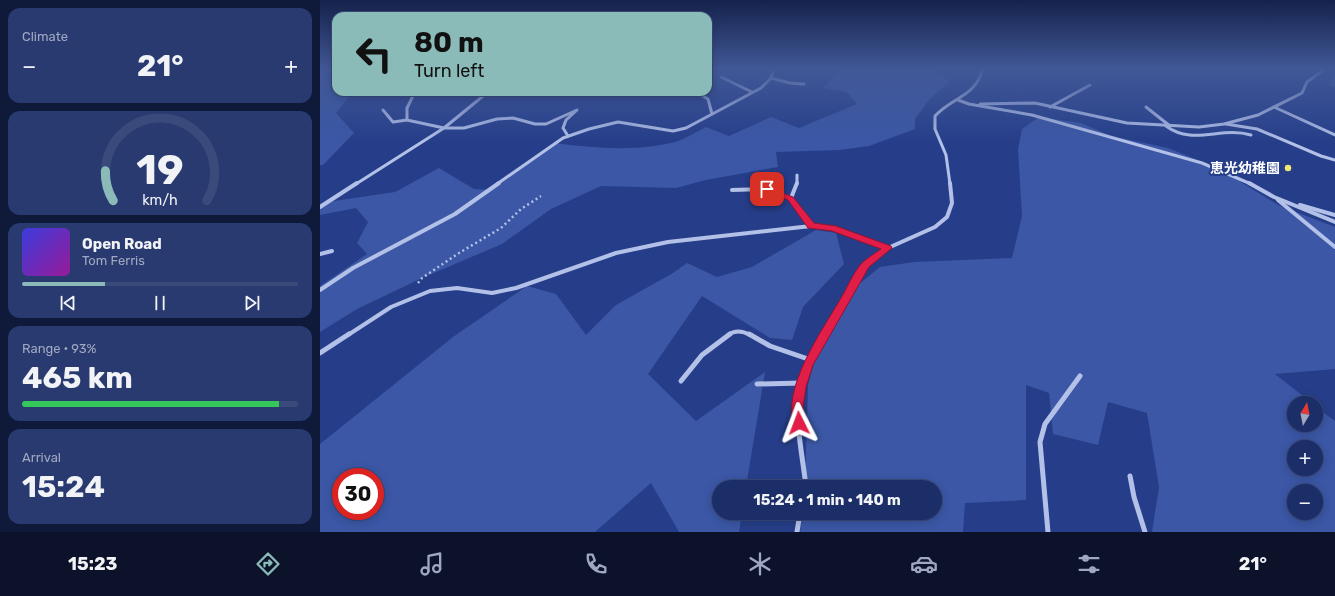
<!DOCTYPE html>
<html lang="en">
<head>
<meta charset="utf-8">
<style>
  body { margin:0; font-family:Rubik,"Noto Sans JP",sans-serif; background:#293a70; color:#f1f3f6; height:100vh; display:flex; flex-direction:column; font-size:15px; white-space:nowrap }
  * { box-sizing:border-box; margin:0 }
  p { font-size:13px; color:#a0a8c0 }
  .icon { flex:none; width:22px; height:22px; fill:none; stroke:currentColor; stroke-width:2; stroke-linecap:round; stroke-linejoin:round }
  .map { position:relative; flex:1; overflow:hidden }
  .drawer { display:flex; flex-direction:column; gap:8px; padding:8px; background:#0f1939; width:320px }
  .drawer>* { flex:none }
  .hud { position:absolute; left:12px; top:12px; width:380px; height:84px; border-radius:12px; box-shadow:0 2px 10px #0003,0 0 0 1px #3a4a7b; background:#8bbbb9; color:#111; overflow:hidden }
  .needle { width:26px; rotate:10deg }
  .buttons { position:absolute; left:967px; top:396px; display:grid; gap:8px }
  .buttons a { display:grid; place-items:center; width:36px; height:36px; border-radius:50%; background:#1c2e67; box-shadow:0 2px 10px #0003,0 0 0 1px #3a4a7b; font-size:20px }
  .speed { position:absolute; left:12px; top:468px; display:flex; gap:8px; font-size:20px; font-weight:700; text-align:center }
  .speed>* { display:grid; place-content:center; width:52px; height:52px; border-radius:50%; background:#1c2e67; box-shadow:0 2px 10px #0003,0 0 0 1px #3a4a7b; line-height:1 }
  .speed .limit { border:6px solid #d22; background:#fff; color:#111 }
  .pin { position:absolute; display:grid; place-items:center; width:34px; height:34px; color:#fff; margin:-17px; border-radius:8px; box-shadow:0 2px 6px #0006 }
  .me { position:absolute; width:44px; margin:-22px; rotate:357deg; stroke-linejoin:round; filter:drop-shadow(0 0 3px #0008) }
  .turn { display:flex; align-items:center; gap:14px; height:84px; padding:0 16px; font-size:18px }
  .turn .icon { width:52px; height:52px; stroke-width:2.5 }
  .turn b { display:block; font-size:28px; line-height:34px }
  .big { font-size:30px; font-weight:700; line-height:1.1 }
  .drawer .widget { flex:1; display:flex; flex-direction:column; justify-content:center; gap:6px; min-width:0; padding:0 14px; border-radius:12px; background:#293a70 }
  .drawer .dial { align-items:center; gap:0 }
  .dial svg { height:104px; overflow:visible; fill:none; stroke:#3a4a7b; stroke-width:7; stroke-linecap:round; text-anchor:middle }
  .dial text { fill:#f1f3f6; stroke:none }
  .song { display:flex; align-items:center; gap:12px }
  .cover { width:48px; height:48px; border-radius:6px; background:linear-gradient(135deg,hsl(240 70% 55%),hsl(300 70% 35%)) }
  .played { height:4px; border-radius:2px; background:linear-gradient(90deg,#8bbbb9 30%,#3a4a7b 30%) }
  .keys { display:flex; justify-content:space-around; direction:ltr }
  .heat { display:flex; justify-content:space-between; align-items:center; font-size:22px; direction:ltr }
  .charge { height:6px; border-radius:3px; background:linear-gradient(90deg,#34c759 93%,#3a4a7b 0) }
  .trip { position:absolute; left:392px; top:480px; width:230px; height:40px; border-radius:20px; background:#1c2e67; box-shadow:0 2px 10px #0003,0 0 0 1px #3a4a7b; font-weight:700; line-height:40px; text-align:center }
  .menu { display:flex; height:64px; justify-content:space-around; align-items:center; background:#0b1229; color:#a0a8c0 }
  .menu .icon { width:28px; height:28px }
  .menu .current { color:#8bbbb9 }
  .menu b { font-size:18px; color:#f1f3f6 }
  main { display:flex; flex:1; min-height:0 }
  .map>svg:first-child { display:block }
  .green { fill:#3b57a5; fill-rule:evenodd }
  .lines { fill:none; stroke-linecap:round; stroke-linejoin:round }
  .path { stroke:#b3c1e9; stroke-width:2.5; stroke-dasharray:2 3; stroke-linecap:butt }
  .minor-far2 { stroke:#b3c1e9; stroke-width:3 }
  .minor-far1 { stroke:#b3c1e9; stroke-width:4 }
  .minor { stroke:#b3c1e9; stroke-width:5 }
  .wall { fill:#445997 }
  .route { fill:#e11d48; stroke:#92132f }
  .poi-dot { fill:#f2e678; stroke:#263e89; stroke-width:1.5 }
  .labels { text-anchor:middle; stroke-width:4; stroke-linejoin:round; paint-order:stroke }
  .poi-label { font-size:14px; font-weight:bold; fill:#fff; stroke:#263e89; text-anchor:end }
</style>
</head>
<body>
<main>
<section class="drawer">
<div class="widget"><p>Climate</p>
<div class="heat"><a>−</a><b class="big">21°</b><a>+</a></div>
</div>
<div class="widget dial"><svg viewBox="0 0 100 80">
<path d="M14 69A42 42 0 1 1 86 69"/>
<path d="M14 69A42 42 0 0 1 8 46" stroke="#8bbbb9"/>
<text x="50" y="56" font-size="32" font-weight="700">19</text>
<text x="50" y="72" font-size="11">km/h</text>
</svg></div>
<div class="widget">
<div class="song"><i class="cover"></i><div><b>Open Road</b><p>Tom Ferris</p></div></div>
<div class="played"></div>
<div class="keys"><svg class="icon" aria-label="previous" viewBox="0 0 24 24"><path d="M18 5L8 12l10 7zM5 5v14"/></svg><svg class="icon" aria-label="pause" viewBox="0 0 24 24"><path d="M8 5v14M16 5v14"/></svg><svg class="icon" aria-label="next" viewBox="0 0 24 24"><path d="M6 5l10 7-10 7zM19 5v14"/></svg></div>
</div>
<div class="widget"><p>Range · 93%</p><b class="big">465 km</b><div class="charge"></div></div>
<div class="widget"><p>Arrival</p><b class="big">15:24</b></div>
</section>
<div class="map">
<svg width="1015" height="532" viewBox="0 0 1015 532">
  <rect width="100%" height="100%" fill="#263e89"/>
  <g class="green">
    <path d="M 0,68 L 16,68 L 16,92 L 33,92 L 16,113 L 34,133 L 3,165 L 0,165 Z"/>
    <path d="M 517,68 L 615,68 L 629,82 L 609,100 L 595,119 L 595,129 L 549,146 L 520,150 L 456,152 L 458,167 L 386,180 L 356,188 L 281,186 L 231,209 L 182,244 L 102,278 L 37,309 L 0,332 L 0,286 L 47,254 L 37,243 L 48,222 L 36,208 L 0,215 L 0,208 L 14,201 L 75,192 L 119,168 L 154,189 L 171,190 L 234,143 C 274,148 315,152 355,142 C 365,139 376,132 386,127 L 409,136 L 451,117 L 479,128 L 537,104 L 527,92 L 503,88 L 519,71 Z"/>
    <path d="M 719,117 L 761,123 L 791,136 L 848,148 L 900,169 L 958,205 L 1015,227 L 1015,369 L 955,374 L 992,403 L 974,403 L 974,425 L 996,425 L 996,407 L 1015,421 L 1015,532 L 832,532 L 839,487 L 827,413 L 788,402 L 778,445 L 733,434 L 729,393 L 706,385 L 706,500 L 645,503 L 643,532 L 480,532 L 483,513 L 615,513 L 615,487 L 485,487 L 488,385 L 500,341 L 534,288 L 560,267 L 594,262 L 692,258 L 702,216 L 698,149 L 702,129 ZM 974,447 L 996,447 L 996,469 L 974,469 ZM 974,491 L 996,491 L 996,513 L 974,513 Z"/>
    <path d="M 496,230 L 516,233 L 524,264 L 483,307 L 472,340 L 450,338 L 382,296 L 328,374 L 376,421 L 445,372 L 426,487 L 399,487 L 399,513 L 422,513 L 419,532 L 359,532 L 331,483 L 275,532 L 0,532 L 0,444 L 133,337 L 207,286 L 236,294 L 266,335 L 296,305 L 353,273 L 367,263 L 397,277 L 432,267 ZM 21,477 L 55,477 L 55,511 L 21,511 Z"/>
  </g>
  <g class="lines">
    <path class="path" d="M 98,283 L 102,278 L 139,253 L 181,228 L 201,209 L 221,196"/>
    <g class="minor-far2">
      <path d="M 401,77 L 432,92"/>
      <path d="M 451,78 L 470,83 L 484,84"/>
      <path d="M 95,92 L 87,108 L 87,120 L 124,128 L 144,128 L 177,119 L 193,118 L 215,124 L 226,124 L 257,110 L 246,120 L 243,128 L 248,136"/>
      <path d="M 381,95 L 388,99 L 392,114"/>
      <path d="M 638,100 L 649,104 L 712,115 L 882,163 L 931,184"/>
      <path d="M 660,104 L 715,103 L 807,123 L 879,127 L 904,124 L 938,115 L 982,93 L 987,82 L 1006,68"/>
      <path d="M 730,107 L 770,85"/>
      <path d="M 826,107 L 850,126"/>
      <path d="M 954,107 L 1015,135"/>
      <path d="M 63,110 L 73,122 L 87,120"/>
      <path d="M 906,124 L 937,129 L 1001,156 L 1015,160"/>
      <path d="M 846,126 C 873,146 901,126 931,135"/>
      <path d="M 36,184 L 124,128 L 168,92"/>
      <path d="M 177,184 L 243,138 L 269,129 L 298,122 L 353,131 L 366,128 L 441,88 L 451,78 L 454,68"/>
      <path d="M 477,184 L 477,175"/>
      <path d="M 630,184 L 626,155 L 615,129 L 615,116 C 632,97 656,97 663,68"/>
    </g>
    <g class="minor-far1">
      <path d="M 929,183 L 954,197 L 1015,222"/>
      <path d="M 412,190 L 447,189 L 471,198 L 491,226"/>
      <path d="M 471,198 L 477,183"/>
      <path d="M 958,200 L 1015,247"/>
      <path d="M 980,205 L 1015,215"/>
      <path d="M 0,207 L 37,183"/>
      <path d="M 0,254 L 12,251"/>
      <path d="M 0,290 L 33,268 L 135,214 L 179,183"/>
      <path d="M 28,335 L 71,307 L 110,291 L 137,288 L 172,293 L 196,288 L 296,253 L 348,242 L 491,226 L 513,228 L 568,248"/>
      <path d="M 408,335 C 415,330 423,331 430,335"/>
      <path d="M 505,335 L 546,265 L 568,248 L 615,227 L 627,217 L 632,203 L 630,183"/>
    </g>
    <g class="minor">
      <path d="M 429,334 L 450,346 L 491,360"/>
      <path d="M 0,353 L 29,334"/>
      <path d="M 361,381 L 382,355 L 410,334"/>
      <path d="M 437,384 L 482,383"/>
      <path d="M 810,476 L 814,497 L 825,532"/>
      <path d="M 486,487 C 483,458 473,414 480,386 C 485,367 496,351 506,334"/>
      <path d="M 477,532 L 480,513"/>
      <path d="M 728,532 L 720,442 L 725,424 L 760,376"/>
    </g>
  </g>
  <path class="wall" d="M 1015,76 L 1015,87 L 1009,85 Z"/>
  <linearGradient id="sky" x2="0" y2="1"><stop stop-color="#15224b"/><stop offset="0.48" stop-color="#415897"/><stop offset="1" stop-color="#415897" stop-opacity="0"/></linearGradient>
  <rect width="1015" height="143" fill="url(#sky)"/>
  <path class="route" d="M 447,187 L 473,197 L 494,223 L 516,226 L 571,246 L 572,248 L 549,267 L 493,365 L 486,387 L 483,407 L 485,423 L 483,427 L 479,428 L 475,427 C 459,391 503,329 521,298 C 527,288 535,269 543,262 C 549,257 555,253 561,249 L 512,231 L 488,228 L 468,200 L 444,191 L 444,188 Z"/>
  <circle class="poi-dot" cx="968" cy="168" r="4"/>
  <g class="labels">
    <g class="poi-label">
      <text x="960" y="173">恵光幼稚園</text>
    </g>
  </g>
</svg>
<div class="buttons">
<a><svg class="needle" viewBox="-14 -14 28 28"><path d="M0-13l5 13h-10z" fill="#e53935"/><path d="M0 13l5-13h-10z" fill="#a0a8c0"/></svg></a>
<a>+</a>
<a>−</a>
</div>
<div class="speed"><div class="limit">30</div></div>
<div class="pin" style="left:447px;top:189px;background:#d93025"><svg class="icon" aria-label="arrive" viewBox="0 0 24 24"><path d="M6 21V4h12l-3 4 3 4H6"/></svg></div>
<svg class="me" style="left:479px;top:423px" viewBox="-20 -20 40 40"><path d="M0-17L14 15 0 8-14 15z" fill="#e11d48" stroke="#fff" stroke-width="4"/></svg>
<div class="trip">15:24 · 1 min · 140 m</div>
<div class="hud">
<div class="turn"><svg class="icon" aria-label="left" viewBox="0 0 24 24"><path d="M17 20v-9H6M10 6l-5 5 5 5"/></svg><div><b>80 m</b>Turn left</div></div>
</div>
</div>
</main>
<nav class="menu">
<b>15:23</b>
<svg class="icon current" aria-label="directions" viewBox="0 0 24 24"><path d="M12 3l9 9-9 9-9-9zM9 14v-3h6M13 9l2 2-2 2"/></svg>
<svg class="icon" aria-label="music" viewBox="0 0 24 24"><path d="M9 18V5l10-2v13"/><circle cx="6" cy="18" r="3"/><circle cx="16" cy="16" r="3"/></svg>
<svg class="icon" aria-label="phone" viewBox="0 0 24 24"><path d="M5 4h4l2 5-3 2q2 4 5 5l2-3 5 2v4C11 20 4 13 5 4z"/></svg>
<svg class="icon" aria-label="climate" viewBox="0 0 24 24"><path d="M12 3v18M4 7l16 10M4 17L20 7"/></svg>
<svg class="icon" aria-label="car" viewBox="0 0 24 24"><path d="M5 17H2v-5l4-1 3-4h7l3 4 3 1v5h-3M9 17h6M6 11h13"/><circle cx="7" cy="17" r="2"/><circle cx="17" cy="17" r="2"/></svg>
<svg class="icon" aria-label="filters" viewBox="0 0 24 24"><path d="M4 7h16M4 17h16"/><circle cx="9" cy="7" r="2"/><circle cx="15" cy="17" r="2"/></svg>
<b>21°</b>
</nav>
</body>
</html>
